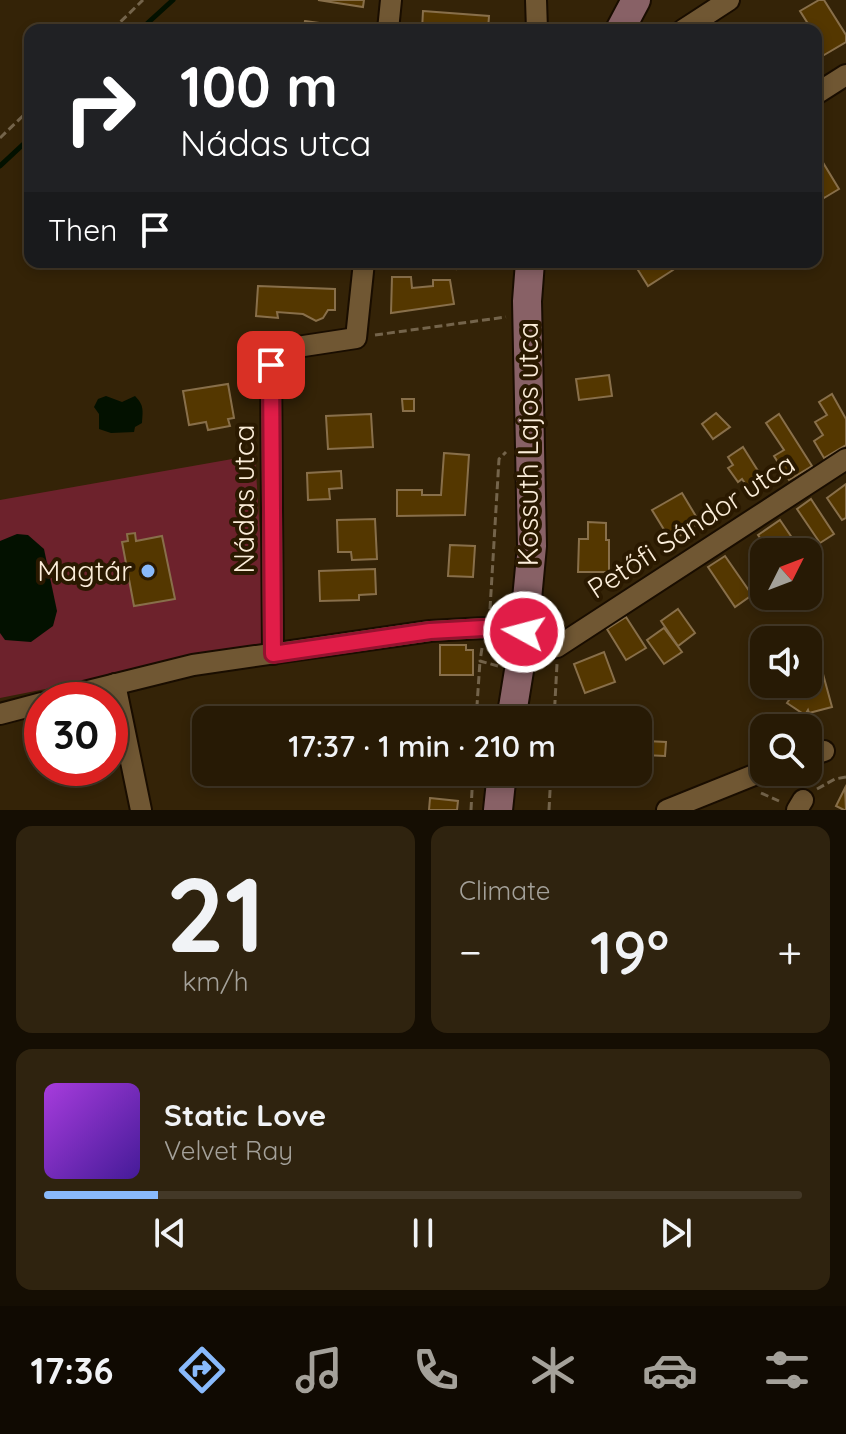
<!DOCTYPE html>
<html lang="en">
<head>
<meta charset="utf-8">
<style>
  body { margin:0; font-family:Quicksand,sans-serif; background:#2f230f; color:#f1f3f6; height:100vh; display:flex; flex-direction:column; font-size:30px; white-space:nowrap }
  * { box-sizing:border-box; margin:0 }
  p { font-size:26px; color:#a4a19a }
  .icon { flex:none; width:44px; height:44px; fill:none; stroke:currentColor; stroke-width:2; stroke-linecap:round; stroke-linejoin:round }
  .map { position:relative; height:810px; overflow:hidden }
  .sheet { display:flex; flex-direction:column; gap:16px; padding:16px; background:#150e03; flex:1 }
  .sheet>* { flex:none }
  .hud { position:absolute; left:24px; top:24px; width:798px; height:244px; border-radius:16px; box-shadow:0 4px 12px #0003,0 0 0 2px #433827; background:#202124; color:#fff; overflow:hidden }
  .needle { width:52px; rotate:48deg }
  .buttons { position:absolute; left:750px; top:538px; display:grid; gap:16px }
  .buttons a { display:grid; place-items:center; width:72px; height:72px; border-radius:16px; background:#271a05; box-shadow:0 4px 12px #0003,0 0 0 2px #433827; font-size:40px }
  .speed { position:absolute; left:24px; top:682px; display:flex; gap:16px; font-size:40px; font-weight:700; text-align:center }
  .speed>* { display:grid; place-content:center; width:104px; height:104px; border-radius:50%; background:#271a05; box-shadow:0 4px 12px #0003,0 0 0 2px #433827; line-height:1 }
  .speed .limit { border:12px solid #d22; background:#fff; color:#111 }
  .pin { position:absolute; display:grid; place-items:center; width:68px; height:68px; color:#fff; margin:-34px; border-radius:16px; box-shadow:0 4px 12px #0006 }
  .me { position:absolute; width:88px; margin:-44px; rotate:277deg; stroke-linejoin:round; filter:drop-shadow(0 0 6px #0008) }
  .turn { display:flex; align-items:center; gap:28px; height:168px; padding:0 24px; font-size:36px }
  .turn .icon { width:104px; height:104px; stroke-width:2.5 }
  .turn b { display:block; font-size:56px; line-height:68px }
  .then { display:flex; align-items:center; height:76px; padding:0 24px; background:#0003; gap:16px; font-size:30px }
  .big { font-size:60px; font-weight:600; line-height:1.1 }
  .sheet .tile { flex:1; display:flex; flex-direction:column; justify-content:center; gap:12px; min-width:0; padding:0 28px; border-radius:16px; background:#2f230f }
  .sheet .dial { align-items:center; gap:0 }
  .dial b { font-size:104px; line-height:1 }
  .song { display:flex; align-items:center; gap:24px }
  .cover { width:96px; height:96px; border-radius:12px; background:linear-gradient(135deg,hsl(280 70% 55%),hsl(260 70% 35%)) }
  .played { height:8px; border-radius:4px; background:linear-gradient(90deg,#89bafc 15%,#433827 15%) }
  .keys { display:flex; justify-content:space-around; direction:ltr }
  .heat { display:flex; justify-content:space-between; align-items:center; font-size:44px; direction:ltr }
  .sheet .tiles { flex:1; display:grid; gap:16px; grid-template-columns:1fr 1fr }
  .tile:last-child { grid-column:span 2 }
  .trip { position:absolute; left:192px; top:706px; width:460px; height:80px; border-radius:16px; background:#271a05; box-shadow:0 4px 12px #0003,0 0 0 2px #433827; font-weight:600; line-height:80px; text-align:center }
  .dock { display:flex; height:128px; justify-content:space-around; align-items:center; background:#100a02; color:#a4a19a }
  .dock .icon { width:56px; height:56px }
  .dock .on { color:#89bafc }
  .dock b { font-size:36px; color:#f1f3f6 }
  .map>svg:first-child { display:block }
  .green { fill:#6d222c }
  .water { fill:#031100 }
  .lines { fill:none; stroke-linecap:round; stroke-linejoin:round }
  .stream { stroke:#031100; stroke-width:5 }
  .building { fill:#543700; stroke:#886f4a; stroke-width:2 }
  .minor-casing { stroke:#190d00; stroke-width:24 }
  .secondary-casing { stroke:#190d00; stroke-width:32 }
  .path { stroke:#74644b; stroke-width:3; stroke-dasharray:8 4; stroke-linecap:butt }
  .minor { stroke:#705733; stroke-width:20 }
  .secondary { stroke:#886166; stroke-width:28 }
  .route-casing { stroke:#92132f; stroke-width:20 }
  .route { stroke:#e11d48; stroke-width:14 }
  .poi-dot { fill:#89bafc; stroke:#2a1900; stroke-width:3 }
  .labels { text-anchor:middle; stroke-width:8; stroke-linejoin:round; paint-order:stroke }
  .street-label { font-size:28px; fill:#fbedd9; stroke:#2a1900 }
  .poi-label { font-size:28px; fill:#fbedd9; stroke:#2a1900; text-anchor:end }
</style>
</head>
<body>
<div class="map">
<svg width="846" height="810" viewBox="0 0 846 810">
  <rect width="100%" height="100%" fill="#342307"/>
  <path class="green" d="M 255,455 L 267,645 L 0,698 L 0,500 Z"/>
  <g class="water">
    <path d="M 106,396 L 122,402 L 135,396 C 144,405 143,410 142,423 L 135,427 L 134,432 L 111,433 L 99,429 L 99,414 L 94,407 L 98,399 Z"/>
    <path d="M 17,534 L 28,535 L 44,549 L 57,611 L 53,626 L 31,642 L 5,640 L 0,633 L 0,541 Z"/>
  </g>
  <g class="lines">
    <g class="stream">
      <path d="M 140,30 L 173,0"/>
      <path d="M 0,166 L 30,138"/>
    </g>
  </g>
  <g class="building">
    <path d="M 318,0 L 364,0 L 363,7 Z"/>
    <path d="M 819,0 L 824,0 L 846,35 L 846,42 L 819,58 L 816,53 L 816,30 L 812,30 L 800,11 Z"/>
    <path d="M 423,11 L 489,16 L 488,30 L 422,30 Z"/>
    <path d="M 305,21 L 356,28 L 356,30 L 303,30 Z"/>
    <path d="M 816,151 L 839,189 L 824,198 L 816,185 Z"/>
    <path d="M 288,262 L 332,262 L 332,269 L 288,265 Z"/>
    <path d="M 409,262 L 457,262 L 456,269 Z"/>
    <path d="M 633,262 L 668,262 L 673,270 L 648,286 Z"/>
    <path d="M 392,277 L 411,277 L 412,288 L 433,286 L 433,280 L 450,280 L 454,304 L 391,313 Z"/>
    <path d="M 258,286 L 335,289 L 335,310 L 328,310 L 323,318 L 316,321 L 303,314 L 277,312 L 278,318 L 256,316 Z"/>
    <path d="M 609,375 L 612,396 L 579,400 L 576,379 Z"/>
    <path d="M 228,384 L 234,418 L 228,419 L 230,426 L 208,430 L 206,422 L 189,425 L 183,391 Z"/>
    <path d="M 832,394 L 846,419 L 846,445 L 824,458 L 814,441 L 823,435 L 815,422 L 827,415 L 819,402 Z"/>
    <path d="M 402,399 L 414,399 L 414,411 L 403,411 Z"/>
    <path d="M 716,413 L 730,427 L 713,439 L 702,424 Z"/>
    <path d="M 371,414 L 373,447 L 328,449 L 326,416 Z"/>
    <path d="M 779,414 L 812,466 L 789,480 L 774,456 L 784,450 L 766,423 Z"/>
    <path d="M 743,447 L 765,482 L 751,492 L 742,479 L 738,482 L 728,468 L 733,465 L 728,457 Z"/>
    <path d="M 444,453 L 469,455 L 465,515 L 397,516 L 397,490 L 422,490 L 422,495 L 441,495 Z"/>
    <path d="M 341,471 L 342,488 L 329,489 L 330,499 L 308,500 L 307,473 Z"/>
    <path d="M 846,484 L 846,518 L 842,520 L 827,498 Z"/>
    <path d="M 682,493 L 700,523 L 671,541 L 652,510 Z"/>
    <path d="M 811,499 L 834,534 L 820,543 L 797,509 Z"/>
    <path d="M 375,519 L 377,559 L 352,560 L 351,552 L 338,552 L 337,520 Z"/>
    <path d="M 780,520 L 799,548 L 793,552 L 770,552 L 758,535 Z"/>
    <path d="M 588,522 L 606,523 L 606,540 L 609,540 L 609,572 L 578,572 L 579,539 L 588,539 Z"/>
    <path d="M 135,533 L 136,541 L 162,536 L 175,599 L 134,606 L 122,542 L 128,541 L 127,534 Z"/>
    <path d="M 450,545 L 475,546 L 473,577 L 448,576 Z"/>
    <path d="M 725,556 L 752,595 L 735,607 L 708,567 Z"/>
    <path d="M 375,569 L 376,594 L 359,595 L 359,600 L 320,601 L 319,571 Z"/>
    <path d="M 678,609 L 695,633 L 678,646 L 661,621 Z"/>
    <path d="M 626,617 L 646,648 L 626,660 L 607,629 Z"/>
    <path d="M 664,628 L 682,652 L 664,664 L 647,640 Z"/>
    <path d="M 440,645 L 466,645 L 466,650 L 473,650 L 473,675 L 440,675 Z"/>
    <path d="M 604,652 L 615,682 L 585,693 L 574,664 Z"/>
    <path d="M 823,674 L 832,707 L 809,713 L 808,710 L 805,715 L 787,703 L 800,684 L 808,684 L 808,678 Z"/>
    <path d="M 557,715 L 628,720 L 557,720 Z"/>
    <path d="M 638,721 L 650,721 L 648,741 L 638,741 Z"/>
    <path d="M 646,741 L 666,742 L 665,756 L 644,755 Z"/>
    <path d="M 420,772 L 464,772 L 463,780 L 420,778 Z"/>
    <path d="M 845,788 L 846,810 L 844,810 L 836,806 Z"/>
    <path d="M 430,798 L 458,801 L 457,810 L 429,810 Z"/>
  </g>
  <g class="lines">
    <defs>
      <g id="minor">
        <path d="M 536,0 L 537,30"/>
        <path d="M 388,30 L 391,0"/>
        <path d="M 683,30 L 729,0"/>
        <path d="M 816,94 L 846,75"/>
        <path d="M 522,652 L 557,647 L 846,459"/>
        <path d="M 273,654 L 271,365 L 276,354 L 284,349 L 356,338 L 364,262"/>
        <path d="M 115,684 L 141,810"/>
        <path d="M 52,700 L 193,665 L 430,631 L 484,628 L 524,632"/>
        <path d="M 0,714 L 42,703"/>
        <path d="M 808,756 L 824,751"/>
        <path d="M 667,810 L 764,771"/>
        <path d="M 797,810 L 803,800"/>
      </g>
      <g id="secondary">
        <path d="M 620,30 L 636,0"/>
        <path d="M 511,720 L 522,652 L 532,546 L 527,301 L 530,262"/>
        <path d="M 498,810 L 502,772"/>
      </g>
    </defs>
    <use href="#minor" class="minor-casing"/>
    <use href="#secondary" class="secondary-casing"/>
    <g class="path">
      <path d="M 112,30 L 143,0"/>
      <path d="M 0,138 L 30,109"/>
      <path d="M 375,335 L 506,317"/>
      <path d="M 490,609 L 499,459 L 506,452"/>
      <path d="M 482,648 L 480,661 L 498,666"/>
      <path d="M 476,720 L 480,661"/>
      <path d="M 554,720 L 557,664"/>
      <path d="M 817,789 L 835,779 L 846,777"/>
      <path d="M 761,793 L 779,801"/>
      <path d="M 471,810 L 473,772"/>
      <path d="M 549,810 L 551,772"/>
    </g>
    <use href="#minor" class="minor"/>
    <use href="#secondary" class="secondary"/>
  </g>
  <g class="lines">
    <defs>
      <path id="route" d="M 271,365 L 273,654 L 430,631 L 484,628 L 524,632"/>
    </defs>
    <use href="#route" class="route-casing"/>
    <use href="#route" class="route"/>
  </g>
  <circle class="poi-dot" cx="148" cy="571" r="8"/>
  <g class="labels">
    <g class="street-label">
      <text transform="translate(528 444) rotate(-90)" y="10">Kossuth Lajos utca</text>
      <text transform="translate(244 499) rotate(-90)" y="10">Nádas utca</text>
      <text transform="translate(691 526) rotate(-33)" y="10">Petőfi Sándor utca</text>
    </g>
    <g class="poi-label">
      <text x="132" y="581">Magtár</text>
    </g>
  </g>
</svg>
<div class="buttons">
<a><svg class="needle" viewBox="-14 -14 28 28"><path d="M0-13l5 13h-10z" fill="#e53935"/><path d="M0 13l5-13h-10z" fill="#a4a19a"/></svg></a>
<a><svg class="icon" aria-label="sound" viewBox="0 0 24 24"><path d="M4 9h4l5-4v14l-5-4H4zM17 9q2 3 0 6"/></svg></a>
<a><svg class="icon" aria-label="search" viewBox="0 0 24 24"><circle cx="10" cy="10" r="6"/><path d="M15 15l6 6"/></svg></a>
</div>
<div class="speed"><div class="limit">30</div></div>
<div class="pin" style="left:271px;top:365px;background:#d93025"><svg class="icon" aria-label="arrive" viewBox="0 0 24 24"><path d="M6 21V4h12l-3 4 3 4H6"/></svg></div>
<svg class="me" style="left:524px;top:632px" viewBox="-20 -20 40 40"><circle r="17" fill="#e11d48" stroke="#fff" stroke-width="3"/><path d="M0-11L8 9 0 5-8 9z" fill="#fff"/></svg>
<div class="trip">17:37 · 1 min · 210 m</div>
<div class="hud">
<div class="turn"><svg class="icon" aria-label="right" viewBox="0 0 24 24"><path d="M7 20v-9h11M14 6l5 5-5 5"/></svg><div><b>100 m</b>Nádas utca</div></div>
<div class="then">Then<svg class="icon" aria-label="arrive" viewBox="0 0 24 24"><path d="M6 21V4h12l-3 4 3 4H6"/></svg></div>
</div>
</div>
<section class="sheet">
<div class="tiles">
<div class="tile dial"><b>21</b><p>km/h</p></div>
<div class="tile"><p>Climate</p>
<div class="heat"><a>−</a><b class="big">19°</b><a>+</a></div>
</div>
<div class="tile">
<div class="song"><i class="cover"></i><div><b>Static Love</b><p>Velvet Ray</p></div></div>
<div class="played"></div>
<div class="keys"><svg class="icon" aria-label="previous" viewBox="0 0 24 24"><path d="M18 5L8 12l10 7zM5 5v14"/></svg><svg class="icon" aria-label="pause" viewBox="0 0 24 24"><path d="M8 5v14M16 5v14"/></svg><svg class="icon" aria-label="next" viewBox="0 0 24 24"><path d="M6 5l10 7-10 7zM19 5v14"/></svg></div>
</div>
</div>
</section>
<nav class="dock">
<b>17:36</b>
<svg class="icon on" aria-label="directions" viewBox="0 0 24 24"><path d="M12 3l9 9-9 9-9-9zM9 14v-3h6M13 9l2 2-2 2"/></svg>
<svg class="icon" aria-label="music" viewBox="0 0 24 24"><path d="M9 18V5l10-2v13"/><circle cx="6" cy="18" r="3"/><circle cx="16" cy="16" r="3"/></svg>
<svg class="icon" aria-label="phone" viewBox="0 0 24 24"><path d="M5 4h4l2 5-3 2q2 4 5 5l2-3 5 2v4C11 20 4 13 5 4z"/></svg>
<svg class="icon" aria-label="climate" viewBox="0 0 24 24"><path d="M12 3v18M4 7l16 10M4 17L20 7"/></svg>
<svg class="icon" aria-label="car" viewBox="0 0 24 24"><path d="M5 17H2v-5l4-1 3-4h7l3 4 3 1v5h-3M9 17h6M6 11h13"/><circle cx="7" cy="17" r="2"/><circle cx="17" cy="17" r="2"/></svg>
<svg class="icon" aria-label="filters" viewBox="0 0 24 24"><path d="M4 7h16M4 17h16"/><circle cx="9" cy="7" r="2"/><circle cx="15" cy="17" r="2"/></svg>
</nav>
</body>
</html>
